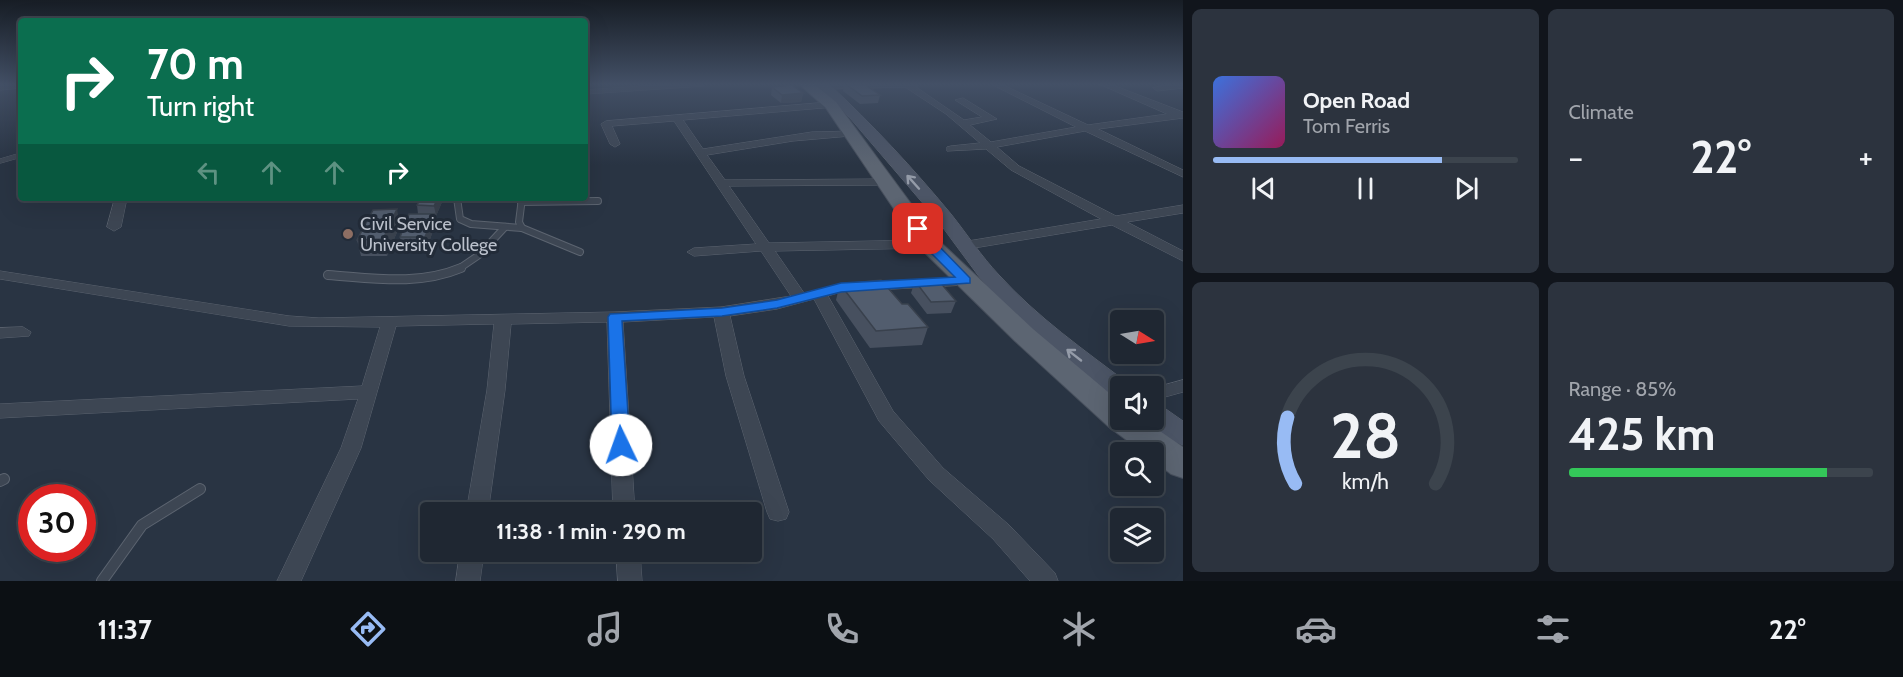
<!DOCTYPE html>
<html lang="en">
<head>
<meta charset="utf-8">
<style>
  body { margin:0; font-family:Cabin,sans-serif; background:#2c333e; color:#f1f3f6; height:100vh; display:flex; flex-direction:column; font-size:22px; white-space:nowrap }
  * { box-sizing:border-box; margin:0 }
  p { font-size:20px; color:#a1a5ac }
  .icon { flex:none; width:33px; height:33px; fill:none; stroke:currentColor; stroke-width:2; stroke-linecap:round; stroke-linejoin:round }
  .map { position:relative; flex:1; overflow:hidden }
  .sheet { display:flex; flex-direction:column; gap:9px; padding:9px; background:#11151c; width:720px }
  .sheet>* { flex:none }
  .banner { position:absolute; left:18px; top:18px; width:570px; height:183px; border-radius:6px; box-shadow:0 6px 24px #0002,0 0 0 2px #3c444d; background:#0b6e4f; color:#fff; overflow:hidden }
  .needle { width:39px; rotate:101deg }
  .fabs { position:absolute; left:1110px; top:310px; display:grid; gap:12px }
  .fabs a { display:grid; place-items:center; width:54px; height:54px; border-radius:6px; background:#1f2732; box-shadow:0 6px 24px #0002,0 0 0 2px #3c444d; font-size:30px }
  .speed { position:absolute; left:18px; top:484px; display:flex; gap:12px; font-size:30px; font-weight:700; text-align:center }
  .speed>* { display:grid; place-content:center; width:78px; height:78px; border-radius:50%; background:#1f2732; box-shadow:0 6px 24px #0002,0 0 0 2px #3c444d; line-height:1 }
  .speed .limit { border:9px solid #d22; background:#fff; color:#111 }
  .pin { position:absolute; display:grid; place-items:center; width:51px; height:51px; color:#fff; margin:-26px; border-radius:12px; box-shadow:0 3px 9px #0006 }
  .me { position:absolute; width:66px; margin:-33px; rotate:357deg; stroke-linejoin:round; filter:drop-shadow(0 0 4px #0008) }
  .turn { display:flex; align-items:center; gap:21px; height:126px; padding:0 30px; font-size:27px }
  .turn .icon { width:78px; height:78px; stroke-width:2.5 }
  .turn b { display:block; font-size:42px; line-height:51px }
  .lanes { display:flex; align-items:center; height:57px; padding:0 30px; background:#0003; justify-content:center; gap:30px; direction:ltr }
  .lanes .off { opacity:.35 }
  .big { font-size:45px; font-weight:700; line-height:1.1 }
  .sheet .tile { flex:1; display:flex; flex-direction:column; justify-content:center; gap:9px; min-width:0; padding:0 21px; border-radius:9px; background:#2c333e }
  .sheet .dial { align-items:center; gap:0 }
  .dial svg { height:156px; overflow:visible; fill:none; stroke:#3c444d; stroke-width:7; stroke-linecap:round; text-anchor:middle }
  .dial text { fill:#f1f3f6; stroke:none }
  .song { display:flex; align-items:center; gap:18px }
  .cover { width:72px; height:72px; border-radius:9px; background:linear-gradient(135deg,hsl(220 70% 55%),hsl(330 70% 35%)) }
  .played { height:6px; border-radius:3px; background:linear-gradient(90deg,#98bbf4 75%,#3c444d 75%) }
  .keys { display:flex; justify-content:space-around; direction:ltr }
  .heat { display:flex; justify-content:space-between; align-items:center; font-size:33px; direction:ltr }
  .charge { height:9px; border-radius:4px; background:linear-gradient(90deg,#34c759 85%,#3c444d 0) }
  .sheet .tiles { flex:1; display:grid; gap:9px; grid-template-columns:repeat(2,1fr) }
  .trip { position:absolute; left:420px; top:502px; width:342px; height:60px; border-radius:6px; background:#1f2732; box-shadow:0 6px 24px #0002,0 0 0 2px #3c444d; font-weight:700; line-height:60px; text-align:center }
  .dock { display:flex; height:96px; justify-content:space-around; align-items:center; background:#0c1014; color:#a1a5ac }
  .dock .icon { width:42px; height:42px }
  .dock .selected { color:#98bbf4 }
  .dock b { font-size:27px; color:#f1f3f6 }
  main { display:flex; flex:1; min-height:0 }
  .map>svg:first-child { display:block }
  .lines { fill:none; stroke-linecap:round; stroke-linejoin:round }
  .lane-far3-casing { stroke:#5c6470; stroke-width:5 }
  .lane-far2-casing { stroke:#5c6470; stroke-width:8 }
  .lane-far1-casing { stroke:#5c6470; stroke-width:10 }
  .lane-casing { stroke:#5c6470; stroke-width:12 }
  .street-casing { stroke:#5c6470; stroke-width:1 }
  .secondary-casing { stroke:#5c6470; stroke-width:1 }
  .primary-casing { stroke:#474f5c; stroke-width:2 }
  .lane-far3 { stroke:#3d4653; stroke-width:4.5 }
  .lane-far2 { stroke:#3d4653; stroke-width:6 }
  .lane-far1 { stroke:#3d4653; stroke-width:8 }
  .lane { stroke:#3d4653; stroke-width:10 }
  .street { fill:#3d4653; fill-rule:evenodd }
  .secondary { fill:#4c5566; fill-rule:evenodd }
  .primary { fill:#5c6572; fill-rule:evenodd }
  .wall { fill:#47505f }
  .shaded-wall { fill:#39414d }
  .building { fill:#525d6e; stroke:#39414d; stroke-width:1.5 }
  .oneway { stroke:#949ba8 }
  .route { fill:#1a73e8; stroke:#114b97; stroke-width:1.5 }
  .education-dot { fill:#8d6e63; stroke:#222b38; stroke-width:2 }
  .labels { text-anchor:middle; stroke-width:6; stroke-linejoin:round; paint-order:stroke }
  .poi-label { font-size:18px; fill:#bbc1cc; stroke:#222b38; text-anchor:start }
</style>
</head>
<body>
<main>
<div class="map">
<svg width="1183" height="581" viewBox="0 0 1183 581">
  <rect width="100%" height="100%" fill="#293443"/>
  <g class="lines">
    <defs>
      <g id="lane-far3">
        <path d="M 585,92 L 703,84"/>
        <path d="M 0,161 L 21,155"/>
      </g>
      <g id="lane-far2">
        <path d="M 457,198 L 460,219 L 471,224 L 522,228"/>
        <path d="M 522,198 L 519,222 L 522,228 L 580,252"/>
        <path d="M 521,202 L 598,201"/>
        <path d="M 457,270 L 479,255 L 505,227"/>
      </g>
      <path id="lane-far1" d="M 328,275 C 373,278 418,286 461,268"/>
      <g id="lane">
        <path d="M 0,481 L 4,479"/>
        <path d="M 102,581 L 142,525 L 200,489"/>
      </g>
      <g id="street">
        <path d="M 0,84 L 21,84 L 21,88 L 0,90 Z"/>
        <path d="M 823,84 L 920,84 L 916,87 L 964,120 L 982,117 L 955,100 L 963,98 L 997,119 L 970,125 L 991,142 L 1076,127 L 991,84 L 1001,84 L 1088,125 L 1167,114 L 1099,84 L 1110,84 L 1183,112 L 1183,118 L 1098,129 L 1183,170 L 1183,177 L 1085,131 L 997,147 L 1019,166 L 1116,216 L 1183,205 L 1183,213 L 1127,222 L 1183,251 L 1183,261 L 1112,225 L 968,249 L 963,248 L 961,245 L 968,241 L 1101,219 L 1011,170 L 986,149 L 947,151 L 947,147 L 951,146 L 980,143 L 946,114 L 905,87 L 826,89 L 822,86 Z"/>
        <path d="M 1172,84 L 1183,84 L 1183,88 L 1157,91 L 1153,88 Z"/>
        <path d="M 831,102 L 836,105 L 834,107 L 683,120 L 703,149 L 812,132 L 854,131 L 855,133 L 850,136 L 793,141 L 707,155 L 725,180 L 885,179 L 891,182 L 885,185 L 729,186 L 769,243 L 929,240 L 936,244 L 929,248 L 775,251 L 804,293 L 841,284 L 970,278 L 972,281 L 965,285 L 841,292 L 828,296 L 893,411 L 943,468 L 1009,525 L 1055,573 L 1058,581 L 1030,581 L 993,539 L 929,480 L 879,421 L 814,299 L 777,309 L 730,316 L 744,376 L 789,512 L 786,519 L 778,521 L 770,519 L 767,512 L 726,376 L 714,317 L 623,322 L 635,513 L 613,513 L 607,322 L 511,324 L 505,390 L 488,513 L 466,513 L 487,390 L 494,324 L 396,326 L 361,448 L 301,581 L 277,581 L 341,448 L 358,399 L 0,418 L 0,404 L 362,386 L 380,327 L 289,326 L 0,279 L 0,271 L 289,316 L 319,318 L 615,312 L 721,307 L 791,296 L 761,251 L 694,256 L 687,252 L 694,248 L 756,244 L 674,121 L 612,126 L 620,144 L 615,147 L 610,144 L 601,124 L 606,121 Z"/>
        <path d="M 115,198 L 127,198 L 121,227 L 114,231 L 107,227 Z"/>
        <path d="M 23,327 L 31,332 L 29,336 L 0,338 L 0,328 Z"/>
        <path d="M 1183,380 L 1183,392 L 1154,400 L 1154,388 Z"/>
        <path d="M 460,552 L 484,552 L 480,581 L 456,581 Z"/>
        <path d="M 616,552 L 640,552 L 642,581 L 618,581 Z"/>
      </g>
      <g id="secondary">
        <path d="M 816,84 L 829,84 C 872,124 913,168 951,214 C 967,234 981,256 999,275 C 1037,317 1084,350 1129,384 L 1131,387 L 1120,387 L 1120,399 L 1111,396 L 1055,351 L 1004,306 L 983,282 L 938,221 L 850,118 Z"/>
        <path d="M 1154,404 L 1163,407 L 1183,421 L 1183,445 L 1173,442 L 1145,421 L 1154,420 Z"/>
      </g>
      <path id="primary" d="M 799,84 L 814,84 L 836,102 L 937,239 L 1033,329 L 1120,402 L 1120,420 L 1144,420 L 1183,447 L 1183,478 L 1171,474 L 1154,461 L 1154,453 L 1144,453 L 1109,427 L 1015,341 L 921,249 L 826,108 Z"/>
    </defs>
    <use href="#lane-far3" class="lane-far3-casing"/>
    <use href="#lane-far2" class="lane-far2-casing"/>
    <use href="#lane-far1" class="lane-far1-casing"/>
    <use href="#lane" class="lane-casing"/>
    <use href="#street" class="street-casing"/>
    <use href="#secondary" class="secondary-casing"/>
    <use href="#primary" class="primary-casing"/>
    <use href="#lane-far3" class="lane-far3"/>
    <use href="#lane-far2" class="lane-far2"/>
    <use href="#lane-far1" class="lane-far1"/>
    <use href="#lane" class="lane"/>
    <use href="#street" class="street"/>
    <use href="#secondary" class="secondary"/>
    <use href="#primary" class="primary"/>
  </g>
  <g class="wall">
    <path d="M 844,84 L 864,84 L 880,95 L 878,103 L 860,104 L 843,91 Z"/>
    <path d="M 772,87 L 803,93 L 801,102 L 781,103 L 771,95 Z"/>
    <path d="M 421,198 L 442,198 L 442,202 L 436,216 L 434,216 L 435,225 L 427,248 L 402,248 L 400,237 L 418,214 L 417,205 Z"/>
    <path d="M 400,225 L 387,256 L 361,256 L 357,240 Z"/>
    <path d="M 915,281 L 956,301 L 951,313 L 927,314 L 911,293 Z"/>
    <path d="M 840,284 L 902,304 L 928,327 L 922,345 L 870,348 L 836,300 Z"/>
  </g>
  <g class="shaded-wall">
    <path d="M 803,93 L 801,102 L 781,103 L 782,95 Z"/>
    <path d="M 438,198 L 442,198 L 442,202 L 436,216 L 434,206 Z"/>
    <path d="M 397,209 L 400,225 L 387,256 L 383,239 Z"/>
    <path d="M 434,214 L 435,225 L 427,248 L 425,237 Z"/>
  </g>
  <g class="building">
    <path d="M 846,84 L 864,84 L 880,95 L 862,96 Z"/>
    <path d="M 792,85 L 803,93 L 782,95 L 772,87 Z"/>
    <path d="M 421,198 L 438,198 L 434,206 L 417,205 Z"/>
    <path d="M 397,209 L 383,239 L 357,240 L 373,210 Z"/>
    <path d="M 409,214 L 434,214 L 425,237 L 400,237 Z"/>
    <path d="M 881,280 L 902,304 L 908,304 L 928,327 L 876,331 L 840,284 Z"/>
    <path d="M 915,281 L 939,281 L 956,301 L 931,302 Z"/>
  </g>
  <defs><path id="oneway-shaft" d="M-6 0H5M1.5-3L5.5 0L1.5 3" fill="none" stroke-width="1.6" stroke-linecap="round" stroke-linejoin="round" transform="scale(1.5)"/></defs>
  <g class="oneway">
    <use href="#oneway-shaft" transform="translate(913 182) rotate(-132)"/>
    <use href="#oneway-shaft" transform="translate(1074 355) rotate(-142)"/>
  </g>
  <linearGradient id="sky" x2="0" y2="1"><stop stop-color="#171d25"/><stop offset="0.51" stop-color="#435066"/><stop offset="1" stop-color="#435066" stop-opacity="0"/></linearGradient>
  <rect width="1183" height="165" fill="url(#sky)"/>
  <path class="route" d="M 914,226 L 922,226 L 934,241 L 970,278 L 970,283 L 841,292 L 777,308 L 722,316 L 622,321 L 630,445 L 627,450 L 614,450 L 612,445 L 608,317 L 610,314 L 722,308 L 777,300 L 841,283 L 955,277 L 925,247 L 912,229 Z"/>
  <circle class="education-dot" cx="348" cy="234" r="6"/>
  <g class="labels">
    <g class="poi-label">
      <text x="360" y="230">Civil Service<tspan x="360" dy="21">University College</tspan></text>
    </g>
  </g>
</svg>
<div class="fabs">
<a><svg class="needle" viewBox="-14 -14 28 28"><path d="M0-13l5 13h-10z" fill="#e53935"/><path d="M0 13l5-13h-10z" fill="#a1a5ac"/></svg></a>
<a><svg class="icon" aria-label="sound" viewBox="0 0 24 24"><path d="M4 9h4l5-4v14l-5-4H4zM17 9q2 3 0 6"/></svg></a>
<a><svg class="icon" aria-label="search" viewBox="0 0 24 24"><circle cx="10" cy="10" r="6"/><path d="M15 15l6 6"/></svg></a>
<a><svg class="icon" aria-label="layers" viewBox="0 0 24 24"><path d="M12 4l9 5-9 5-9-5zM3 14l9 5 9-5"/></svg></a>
</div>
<div class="speed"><div class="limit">30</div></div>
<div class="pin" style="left:918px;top:229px;background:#d93025"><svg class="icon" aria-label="arrive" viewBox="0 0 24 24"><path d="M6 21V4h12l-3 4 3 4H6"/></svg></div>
<svg class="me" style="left:621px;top:445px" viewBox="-20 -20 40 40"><circle r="19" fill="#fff"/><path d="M0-13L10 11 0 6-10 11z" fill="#1a73e8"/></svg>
<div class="trip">11:38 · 1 min · 290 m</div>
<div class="banner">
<div class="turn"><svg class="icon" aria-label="right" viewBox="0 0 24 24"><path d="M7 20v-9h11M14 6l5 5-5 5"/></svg><div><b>70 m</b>Turn right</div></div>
<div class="lanes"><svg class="icon off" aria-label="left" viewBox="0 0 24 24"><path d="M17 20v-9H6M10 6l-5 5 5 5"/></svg><svg class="icon off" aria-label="ahead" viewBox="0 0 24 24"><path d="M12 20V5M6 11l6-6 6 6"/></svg><svg class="icon off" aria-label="ahead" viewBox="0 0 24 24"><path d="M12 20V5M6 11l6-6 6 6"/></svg><svg class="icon" aria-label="right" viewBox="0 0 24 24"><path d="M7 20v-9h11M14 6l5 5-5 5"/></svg></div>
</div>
</div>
<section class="sheet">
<div class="tiles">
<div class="tile">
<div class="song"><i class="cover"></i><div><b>Open Road</b><p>Tom Ferris</p></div></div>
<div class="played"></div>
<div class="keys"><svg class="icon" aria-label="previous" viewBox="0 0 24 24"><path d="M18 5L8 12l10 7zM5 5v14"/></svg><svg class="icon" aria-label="pause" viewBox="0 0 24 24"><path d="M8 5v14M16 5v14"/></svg><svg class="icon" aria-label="next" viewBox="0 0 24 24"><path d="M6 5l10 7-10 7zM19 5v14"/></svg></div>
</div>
<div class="tile"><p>Climate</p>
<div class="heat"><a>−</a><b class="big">22°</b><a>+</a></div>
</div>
<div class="tile dial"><svg viewBox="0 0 100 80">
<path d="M14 69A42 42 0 1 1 86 69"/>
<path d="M14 69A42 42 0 0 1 10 35" stroke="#98bbf4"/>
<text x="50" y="56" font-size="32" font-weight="700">28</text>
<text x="50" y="72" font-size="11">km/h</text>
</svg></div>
<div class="tile"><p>Range · 85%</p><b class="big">425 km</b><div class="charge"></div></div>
</div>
</section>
</main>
<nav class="dock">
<b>11:37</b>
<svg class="icon selected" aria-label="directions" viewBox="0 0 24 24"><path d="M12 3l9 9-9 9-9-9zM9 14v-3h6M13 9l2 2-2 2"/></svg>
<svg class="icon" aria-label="music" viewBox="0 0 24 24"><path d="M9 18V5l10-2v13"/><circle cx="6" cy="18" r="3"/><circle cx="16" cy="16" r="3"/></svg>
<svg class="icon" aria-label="phone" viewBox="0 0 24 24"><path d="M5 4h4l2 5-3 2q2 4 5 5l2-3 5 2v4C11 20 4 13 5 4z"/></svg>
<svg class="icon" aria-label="climate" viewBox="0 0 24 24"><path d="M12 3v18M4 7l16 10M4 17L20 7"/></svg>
<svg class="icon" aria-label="car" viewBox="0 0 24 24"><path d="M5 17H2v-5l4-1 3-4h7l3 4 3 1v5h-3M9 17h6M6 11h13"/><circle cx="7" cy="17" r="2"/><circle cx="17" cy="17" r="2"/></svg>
<svg class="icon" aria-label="filters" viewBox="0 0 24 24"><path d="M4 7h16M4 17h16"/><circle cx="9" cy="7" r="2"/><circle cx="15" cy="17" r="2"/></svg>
<b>22°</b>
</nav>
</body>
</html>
